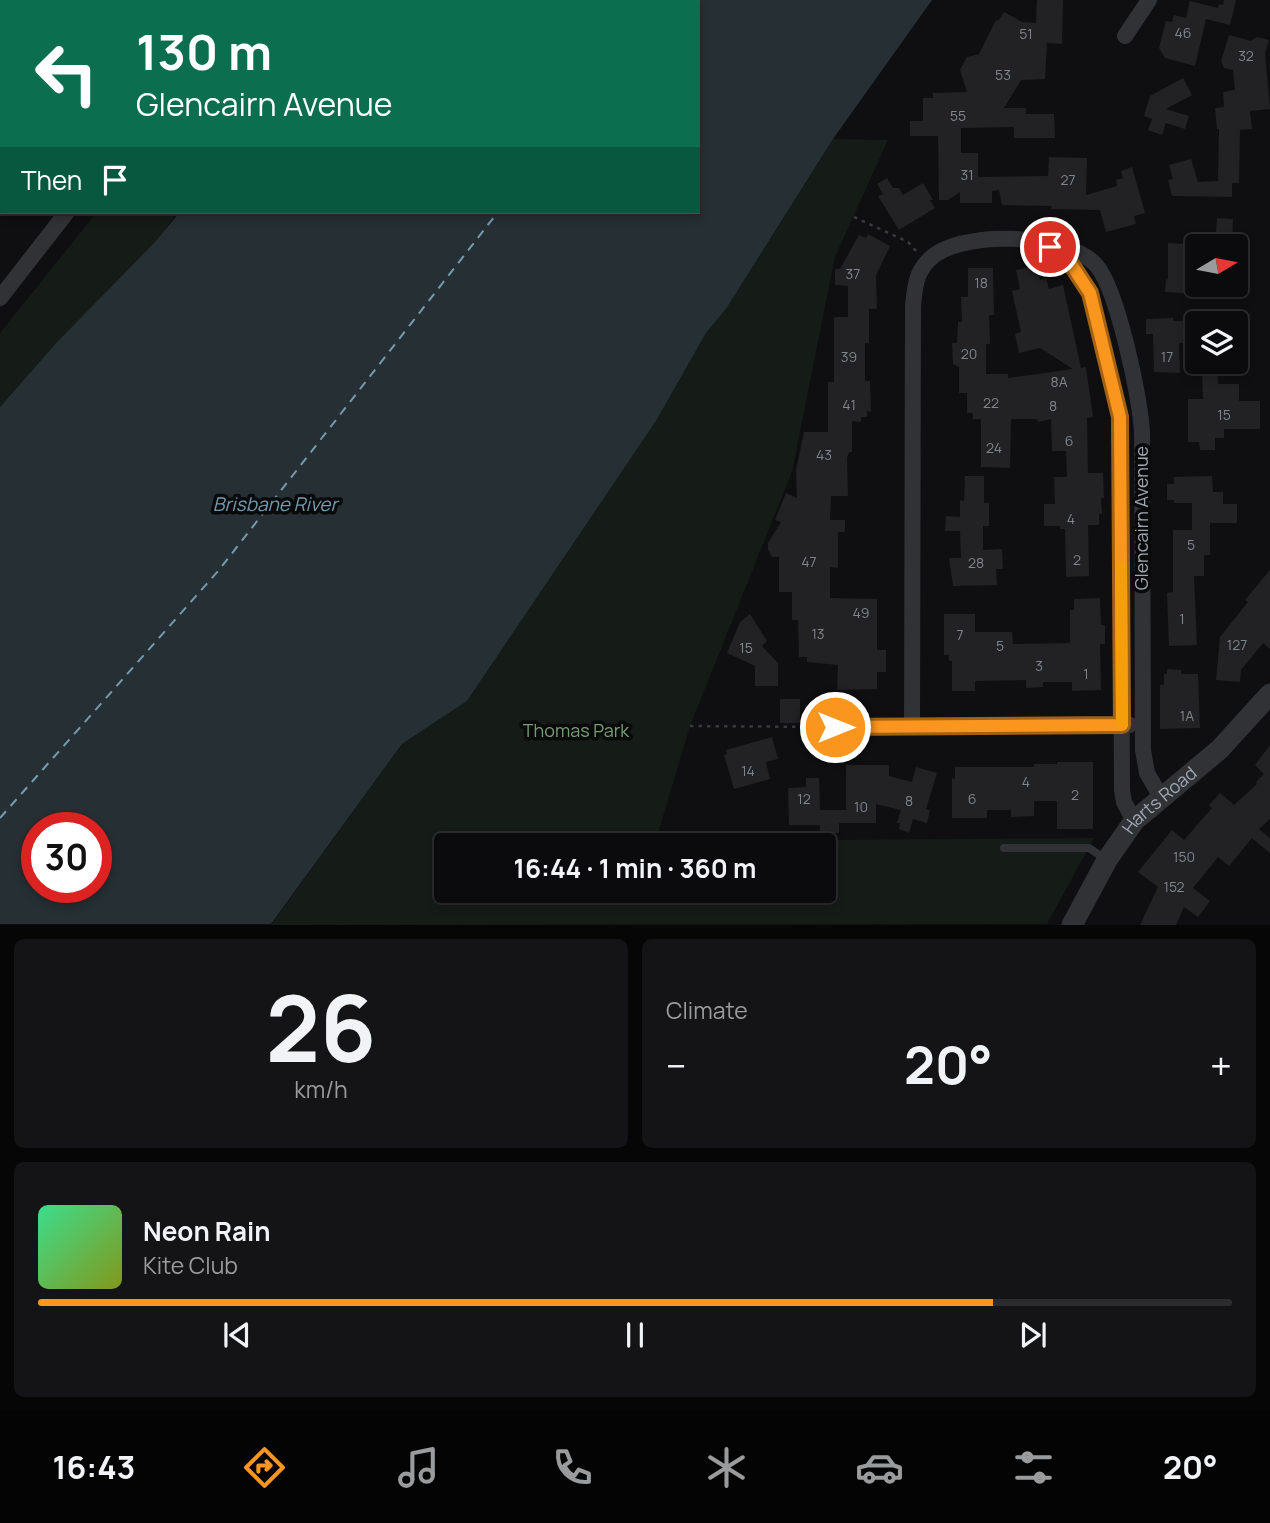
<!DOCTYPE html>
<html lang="en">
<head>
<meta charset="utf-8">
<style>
  body { margin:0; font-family:Manrope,sans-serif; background:#141416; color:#f1f3f6; height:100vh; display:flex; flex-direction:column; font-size:26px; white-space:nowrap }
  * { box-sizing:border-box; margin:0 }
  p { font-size:23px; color:#9a9b9d }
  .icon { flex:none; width:38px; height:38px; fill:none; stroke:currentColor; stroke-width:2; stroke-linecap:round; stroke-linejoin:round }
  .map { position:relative; height:925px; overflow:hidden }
  .panel { display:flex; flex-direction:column; gap:14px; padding:14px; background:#060607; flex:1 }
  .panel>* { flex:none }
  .guide { position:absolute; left:0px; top:0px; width:700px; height:214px; box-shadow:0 4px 10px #0003,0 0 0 2px #2b2b2e; background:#0b6e4f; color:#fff; overflow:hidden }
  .needle { width:46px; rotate:80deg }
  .controls { position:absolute; left:1185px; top:234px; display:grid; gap:14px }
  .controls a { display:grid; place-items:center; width:63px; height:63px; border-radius:7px; background:#0b0b0d; box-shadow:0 4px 10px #0003,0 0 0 2px #2b2b2e; font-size:35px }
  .speed { position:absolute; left:21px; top:812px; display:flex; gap:14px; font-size:35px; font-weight:700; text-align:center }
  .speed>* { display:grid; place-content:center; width:91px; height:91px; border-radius:50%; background:#0b0b0d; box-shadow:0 4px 10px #0003,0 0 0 2px #2b2b2e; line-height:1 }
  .speed .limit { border:10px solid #d22; background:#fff; color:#111 }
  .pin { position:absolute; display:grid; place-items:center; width:60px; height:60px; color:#fff; margin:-30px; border:4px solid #fff; border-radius:50%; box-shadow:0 2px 7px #0007 }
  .me { position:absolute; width:77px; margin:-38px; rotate:90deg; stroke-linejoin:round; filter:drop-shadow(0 0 5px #0008) }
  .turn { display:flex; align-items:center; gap:24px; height:147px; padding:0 21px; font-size:32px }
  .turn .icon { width:91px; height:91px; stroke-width:2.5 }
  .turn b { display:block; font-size:49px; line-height:60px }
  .then { display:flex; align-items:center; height:66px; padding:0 21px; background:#0003; gap:14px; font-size:26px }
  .big { font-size:52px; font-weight:700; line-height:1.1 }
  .panel .tile { flex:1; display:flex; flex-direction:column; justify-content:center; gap:10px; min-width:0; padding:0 24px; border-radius:10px; background:#141416 }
  .panel .dial { align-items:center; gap:0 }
  .dial b { font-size:91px; line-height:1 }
  .song { display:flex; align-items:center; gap:21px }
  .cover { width:84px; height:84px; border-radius:10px; background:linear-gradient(135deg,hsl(150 70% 55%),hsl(70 70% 35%)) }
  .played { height:7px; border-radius:4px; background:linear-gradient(90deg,#fa961e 80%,#2b2b2e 80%) }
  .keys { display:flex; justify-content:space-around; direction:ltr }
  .heat { display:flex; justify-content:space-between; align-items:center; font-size:38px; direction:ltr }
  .panel .tiles { flex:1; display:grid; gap:14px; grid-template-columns:1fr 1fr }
  .tile:last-child { grid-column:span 2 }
  .trip { position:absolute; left:434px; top:833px; width:402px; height:70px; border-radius:7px; background:#0b0b0d; box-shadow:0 4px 10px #0003,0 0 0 2px #2b2b2e; font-weight:700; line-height:70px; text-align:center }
  .menu { display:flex; height:112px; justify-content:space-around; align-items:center; background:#040405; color:#9a9b9d }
  .menu .icon { width:49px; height:49px }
  .menu .current { color:#fa961e }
  .menu b { font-size:32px; color:#f1f3f6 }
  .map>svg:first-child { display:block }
  .green { fill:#151b16; fill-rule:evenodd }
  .water { fill:#252f34; fill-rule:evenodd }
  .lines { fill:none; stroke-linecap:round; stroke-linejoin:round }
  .ferry { stroke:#749bb0; stroke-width:2; stroke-dasharray:9 7; stroke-linecap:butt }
  .building { fill:#222225 }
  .path { stroke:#36393d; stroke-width:2.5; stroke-dasharray:3.5 5; stroke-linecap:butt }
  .service { stroke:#303236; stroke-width:8 }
  .minor { stroke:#303236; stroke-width:16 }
  .tertiary { stroke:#303236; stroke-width:21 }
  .route-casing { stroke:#a26214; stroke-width:18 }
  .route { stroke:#fa961e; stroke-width:12 }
  .slow { stroke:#f59e0b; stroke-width:12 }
  .labels { text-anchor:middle; stroke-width:7; stroke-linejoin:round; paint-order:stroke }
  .number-label { font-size:14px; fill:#7f858e }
  .street-label { font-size:18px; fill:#9fa7b2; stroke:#0a0a0b }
  .park-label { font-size:18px; fill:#779f75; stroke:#0a0a0b }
  .water-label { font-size:19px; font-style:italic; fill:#749bb0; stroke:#0a0a0b }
</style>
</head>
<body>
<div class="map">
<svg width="1270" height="925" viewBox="0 0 1270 925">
  <rect width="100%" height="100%" fill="#0f0f11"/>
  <g class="green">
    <path d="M 833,139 L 888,140 L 835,257 L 792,472 L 690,726 L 656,840 L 706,841 L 1094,838 L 1047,924 L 271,925 L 402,744 L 467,701 L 656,421 L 706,333 L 726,309 ZM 446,845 L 824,845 L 824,891 L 446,891 Z"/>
    <path d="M 97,212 L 178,212 L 153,244 L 57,342 L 0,407 L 0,333 Z"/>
  </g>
  <path class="water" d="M 342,0 L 932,0 L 833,139 L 726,309 L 706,333 L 656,421 L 467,701 L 402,744 L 271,924 L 0,924 L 0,407 L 57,342 L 153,244 L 180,212 L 698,212 L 698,2 L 341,2 ZM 37,828 L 96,828 L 96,887 L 37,887 Z"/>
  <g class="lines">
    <g class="ferry">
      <path d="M 656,2 L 657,0"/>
      <path d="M 0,818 L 219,570 L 498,212"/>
    </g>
  </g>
  <g class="building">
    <path d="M 1037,0 L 1063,0 L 1062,44 L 1047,43 L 1045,79 L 1021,80 L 1004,108 L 1026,108 L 1026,114 L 1054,114 L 1055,138 L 1014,138 L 1014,127 L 961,128 L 961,153 L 978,153 L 978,177 L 1048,176 L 1049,157 L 1087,158 L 1086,195 L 1117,186 L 1116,180 L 1123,178 L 1121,171 L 1132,167 L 1145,213 L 1134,216 L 1136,224 L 1106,232 L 1100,210 L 1051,209 L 1052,206 L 1002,205 L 999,190 L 992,191 L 992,203 L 960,203 L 960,192 L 948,200 L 939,200 L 938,136 L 910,136 L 910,121 L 923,121 L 923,98 L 933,98 L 933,93 L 967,92 L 960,70 L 967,57 L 979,54 L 996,20 L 998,21 L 1004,12 L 1022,22 L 1036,23 Z"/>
    <path d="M 1224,0 L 1236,0 L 1230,25 L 1206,19 L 1195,66 L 1165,58 L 1159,48 L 1166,21 L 1172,22 L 1174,15 L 1186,18 L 1190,1 L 1218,8 L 1219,4 L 1223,5 Z"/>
    <path d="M 1229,35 L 1251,41 L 1257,37 L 1269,40 L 1265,53 L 1270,109 L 1250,111 L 1252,129 L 1240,130 L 1239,183 L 1232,183 L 1232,197 L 1172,196 L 1168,180 L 1173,179 L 1169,165 L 1191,159 L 1198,182 L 1218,181 L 1219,129 L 1217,129 L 1215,108 L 1224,107 L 1223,92 L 1235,90 L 1233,70 L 1224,68 L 1221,61 Z"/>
    <path d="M 1183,78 L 1192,95 L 1166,109 L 1189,116 L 1185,129 L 1166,123 L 1162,135 L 1148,130 L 1152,119 L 1144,116 L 1150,96 Z"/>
    <path d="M 887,178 L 893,188 L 899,188 L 903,195 L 923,183 L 933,200 L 930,200 L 935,208 L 899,230 L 878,196 L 883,194 L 877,184 Z"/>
    <path d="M 1217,218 L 1233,219 L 1232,247 L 1215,247 Z"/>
    <path d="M 868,234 L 890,246 L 876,275 L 877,309 L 869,309 L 869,343 L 865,343 L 865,381 L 870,381 L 871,412 L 867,411 L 867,417 L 861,417 L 861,422 L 852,421 L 852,452 L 849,452 L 847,458 L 848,496 L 831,496 L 830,520 L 845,520 L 845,532 L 838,532 L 838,568 L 830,567 L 830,598 L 877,599 L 877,650 L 886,650 L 886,672 L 877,672 L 877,689 L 837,690 L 838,665 L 807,662 L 807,657 L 799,657 L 798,620 L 792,620 L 792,592 L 779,592 L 779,557 L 772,557 L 768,550 L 768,543 L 781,522 L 775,520 L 786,493 L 797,498 L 796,470 L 804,432 L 828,432 L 828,382 L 834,382 L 834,317 L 848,317 L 848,286 L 835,285 L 835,269 L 840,269 L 859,235 L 866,238 Z"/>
    <path d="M 1184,239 L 1197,239 L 1197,294 L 1165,292 L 1166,280 L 1168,279 L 1168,243 L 1184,244 Z"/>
    <path d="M 1037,266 L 1040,280 L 1046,278 L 1049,289 L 1063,285 L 1081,368 L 1086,367 L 1093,417 L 1087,418 L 1088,473 L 1103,473 L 1104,498 L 1101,498 L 1102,514 L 1099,514 L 1099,525 L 1088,525 L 1089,576 L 1066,577 L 1065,529 L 1060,529 L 1060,526 L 1044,526 L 1044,504 L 1055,504 L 1054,477 L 1067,477 L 1066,451 L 1052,451 L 1051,419 L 1038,422 L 1037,419 L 1011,419 L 1010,468 L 981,467 L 981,419 L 973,419 L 973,413 L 967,413 L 967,393 L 959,393 L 959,367 L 953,364 L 952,343 L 957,343 L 958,322 L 962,322 L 961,297 L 968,297 L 968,268 L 993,268 L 994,315 L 989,315 L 990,344 L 986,344 L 986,374 L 1008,374 L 1008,378 L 1073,369 L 1040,348 L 1019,353 L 1015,334 L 1021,332 L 1012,291 L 1020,289 L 1016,270 Z"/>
    <path d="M 1173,318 L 1173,321 L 1187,321 L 1188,343 L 1179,343 L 1180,373 L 1154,372 L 1153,334 L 1146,334 L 1146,319 Z"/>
    <path d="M 1204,362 L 1217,362 L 1218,384 L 1239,384 L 1239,401 L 1260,401 L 1260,429 L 1224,429 L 1224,438 L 1215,438 L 1215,450 L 1200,450 L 1199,442 L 1188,442 L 1188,399 L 1203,399 L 1202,367 L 1204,367 Z"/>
    <path d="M 965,476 L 984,476 L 984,503 L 989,503 L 989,526 L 983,526 L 983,550 L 1002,549 L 1003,569 L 996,569 L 997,585 L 953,586 L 949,558 L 961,558 L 960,531 L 945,531 L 946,516 L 960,517 L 960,500 L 964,501 Z"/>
    <path d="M 1212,476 L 1213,492 L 1223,492 L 1223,504 L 1237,504 L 1237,523 L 1210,523 L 1210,555 L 1204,555 L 1204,576 L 1194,576 L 1197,645 L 1169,646 L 1167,593 L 1173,592 L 1173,530 L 1192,530 L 1192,503 L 1174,503 L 1174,500 L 1167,500 L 1167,484 L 1174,484 L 1174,477 Z"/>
    <path d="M 1270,570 L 1270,649 L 1263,643 L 1241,670 L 1240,682 L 1216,680 L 1220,637 L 1248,602 L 1245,600 Z"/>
    <path d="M 1100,598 L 1101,625 L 1105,625 L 1105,644 L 1100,644 L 1101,690 L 1072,691 L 1072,682 L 1043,682 L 1043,687 L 1026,688 L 1026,680 L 975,681 L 975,691 L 952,691 L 952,661 L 949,661 L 949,655 L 944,655 L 944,614 L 975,614 L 975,632 L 1012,632 L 1013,644 L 1070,643 L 1070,610 L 1074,610 L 1074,599 Z"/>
    <path d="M 750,614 L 767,641 L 762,646 L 778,663 L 778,686 L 755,686 L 755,666 L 727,653 L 740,622 Z"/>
    <path d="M 1167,669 L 1181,670 L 1181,674 L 1198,674 L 1200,728 L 1160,729 L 1160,685 L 1164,685 L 1164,674 L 1167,674 Z"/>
    <rect x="780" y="699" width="20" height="24"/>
    <path d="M 772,737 L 778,759 L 766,762 L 770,779 L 734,789 L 724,755 L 727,754 L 726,750 Z"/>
    <path d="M 1270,745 L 1270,819 L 1259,829 L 1270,838 L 1270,853 L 1252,838 L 1229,866 L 1218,857 L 1193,888 L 1210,901 L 1198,917 L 1184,907 L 1176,925 L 1140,925 L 1158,887 L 1138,872 L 1172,830 L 1184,840 L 1212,808 L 1209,805 L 1220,793 L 1234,805 L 1257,784 L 1256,782 L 1264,774 L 1255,765 Z"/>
    <path d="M 1057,762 L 1093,762 L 1093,829 L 1057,829 L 1057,801 L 1034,801 L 1034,816 L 1011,817 L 1011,810 L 987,810 L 987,818 L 952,818 L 952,778 L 955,779 L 955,767 L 1034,767 L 1034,764 L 1057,764 Z"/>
    <path d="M 846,765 L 889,765 L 889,776 L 912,782 L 916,767 L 937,773 L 926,809 L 930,810 L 927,823 L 913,819 L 909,833 L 899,829 L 900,823 L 897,823 L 901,810 L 876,804 L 876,823 L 839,823 L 839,833 L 820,833 L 820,825 L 789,825 L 788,788 L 806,787 L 806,778 L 819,778 L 820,810 L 846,810 Z"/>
  </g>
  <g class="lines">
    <g class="path">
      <path d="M 854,217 L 908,242 L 917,252"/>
      <path d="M 690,726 L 821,727"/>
    </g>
    <path class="service" d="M 1004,848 L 1089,848 L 1107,860"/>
    <g class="minor">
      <path d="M 44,0 L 44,2"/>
      <path d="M 228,2 L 230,0"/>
      <path d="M 1125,36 L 1149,0"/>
      <path d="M 1047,246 L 1071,264 L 1090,293 L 1120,417 L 1122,790 L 1124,802 L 1134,821"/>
      <path d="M 0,298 L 67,212"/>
      <path d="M 835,727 L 1130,725"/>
      <path d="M 912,727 L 913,306 C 915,289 915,275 927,262 C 956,228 1067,233 1096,265 C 1117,288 1141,400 1142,433 L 1143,750 L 1147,773 L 1161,797"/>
    </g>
    <path class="tertiary" id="s1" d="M 1072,925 L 1107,860 L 1134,821 L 1220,749 L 1270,694"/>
  </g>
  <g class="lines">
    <defs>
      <path id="route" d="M 835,727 L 1122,725 L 1120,417 L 1090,293 L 1071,264 L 1050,247"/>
    </defs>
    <use href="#route" class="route-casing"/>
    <use href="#route" class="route"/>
    <path class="slow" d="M 1121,567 L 1122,724"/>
  </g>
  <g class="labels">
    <g class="number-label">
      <text x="1183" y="38">46</text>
      <text x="1026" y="39">51</text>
      <text x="1246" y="61">32</text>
      <text x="1003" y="80">53</text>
      <text x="958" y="121">55</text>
      <text x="967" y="180">31</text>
      <text x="1068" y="185">27</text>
      <text x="853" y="279">37</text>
      <text x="981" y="288">18</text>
      <text x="969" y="359">20</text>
      <text x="849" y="362">39</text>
      <text x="1167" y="362">17</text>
      <text x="1059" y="387">8A</text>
      <text x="991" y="408">22</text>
      <text x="849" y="410">41</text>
      <text x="1053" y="411">8</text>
      <text x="1224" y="420">15</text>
      <text x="1069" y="446">6</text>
      <text x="994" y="453">24</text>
      <text x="824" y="460">43</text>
      <text x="1071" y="524">4</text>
      <text x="1191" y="550">5</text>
      <text x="1077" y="565">2</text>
      <text x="809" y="567">47</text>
      <text x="976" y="568">28</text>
      <text x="861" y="618">49</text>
      <text x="1182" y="624">1</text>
      <text x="818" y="639">13</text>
      <text x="960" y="640">7</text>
      <text x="1237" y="650">127</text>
      <text x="1000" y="651">5</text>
      <text x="746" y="653">15</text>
      <text x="1039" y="671">3</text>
      <text x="1086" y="679">1</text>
      <text x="1187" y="721">1A</text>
      <text x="748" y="776">14</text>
      <text x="1026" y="787">4</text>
      <text x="1075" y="800">2</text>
      <text x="804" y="804">12</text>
      <text x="972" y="804">6</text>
      <text x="909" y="806">8</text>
      <text x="861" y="812">10</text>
      <text x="1184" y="862">150</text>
      <text x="1174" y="892">152</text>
    </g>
    <g class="street-label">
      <text transform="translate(1142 518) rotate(-90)" y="6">Glencairn Avenue</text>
      <text dy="6" stroke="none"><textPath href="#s1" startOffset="154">Harts Road</textPath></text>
    </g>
    <g class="park-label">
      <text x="576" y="737">Thomas Park</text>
    </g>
    <g class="water-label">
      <text x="275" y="511">Brisbane River</text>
    </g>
  </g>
</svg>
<div class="controls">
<a><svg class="needle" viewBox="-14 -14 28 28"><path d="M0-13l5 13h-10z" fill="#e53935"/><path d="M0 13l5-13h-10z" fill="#9a9b9d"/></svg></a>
<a><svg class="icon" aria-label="layers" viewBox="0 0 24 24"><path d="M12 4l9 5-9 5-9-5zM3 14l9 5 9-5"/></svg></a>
</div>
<div class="speed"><div class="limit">30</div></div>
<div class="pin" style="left:1050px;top:247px;background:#d93025"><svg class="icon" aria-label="arrive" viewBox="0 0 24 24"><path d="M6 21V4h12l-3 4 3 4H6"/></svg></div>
<svg class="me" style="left:835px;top:727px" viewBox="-20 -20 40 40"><circle r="17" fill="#fa961e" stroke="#fff" stroke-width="3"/><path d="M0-11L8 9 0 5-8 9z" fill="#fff"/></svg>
<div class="trip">16:44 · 1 min · 360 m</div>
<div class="guide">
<div class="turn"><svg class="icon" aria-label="left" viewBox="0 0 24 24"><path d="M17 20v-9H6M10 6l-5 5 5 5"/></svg><div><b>130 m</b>Glencairn Avenue</div></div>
<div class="then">Then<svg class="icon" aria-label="arrive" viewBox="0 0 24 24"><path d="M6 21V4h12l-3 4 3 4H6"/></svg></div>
</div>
</div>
<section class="panel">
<div class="tiles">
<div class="tile dial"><b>26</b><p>km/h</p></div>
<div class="tile"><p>Climate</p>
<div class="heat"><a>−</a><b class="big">20°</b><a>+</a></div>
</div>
<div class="tile">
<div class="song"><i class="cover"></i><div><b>Neon Rain</b><p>Kite Club</p></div></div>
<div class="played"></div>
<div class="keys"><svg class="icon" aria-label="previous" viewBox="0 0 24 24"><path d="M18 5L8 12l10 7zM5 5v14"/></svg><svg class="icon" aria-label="pause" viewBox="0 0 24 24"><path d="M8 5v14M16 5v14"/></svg><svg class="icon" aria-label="next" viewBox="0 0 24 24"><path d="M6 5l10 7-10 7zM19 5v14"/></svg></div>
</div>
</div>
</section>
<nav class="menu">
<b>16:43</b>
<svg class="icon current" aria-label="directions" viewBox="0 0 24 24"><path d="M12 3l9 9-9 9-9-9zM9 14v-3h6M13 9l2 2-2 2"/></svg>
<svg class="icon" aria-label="music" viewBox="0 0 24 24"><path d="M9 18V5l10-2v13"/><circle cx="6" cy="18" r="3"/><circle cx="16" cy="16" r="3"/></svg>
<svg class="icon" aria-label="phone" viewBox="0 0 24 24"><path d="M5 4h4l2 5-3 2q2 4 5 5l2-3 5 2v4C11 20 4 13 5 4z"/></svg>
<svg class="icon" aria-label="climate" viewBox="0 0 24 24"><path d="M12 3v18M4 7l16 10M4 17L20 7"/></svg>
<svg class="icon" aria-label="car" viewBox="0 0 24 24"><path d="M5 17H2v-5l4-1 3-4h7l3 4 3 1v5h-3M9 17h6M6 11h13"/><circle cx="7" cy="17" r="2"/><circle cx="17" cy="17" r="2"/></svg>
<svg class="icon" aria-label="filters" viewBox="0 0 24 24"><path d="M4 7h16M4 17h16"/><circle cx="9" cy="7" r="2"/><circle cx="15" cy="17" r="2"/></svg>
<b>20°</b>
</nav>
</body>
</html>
